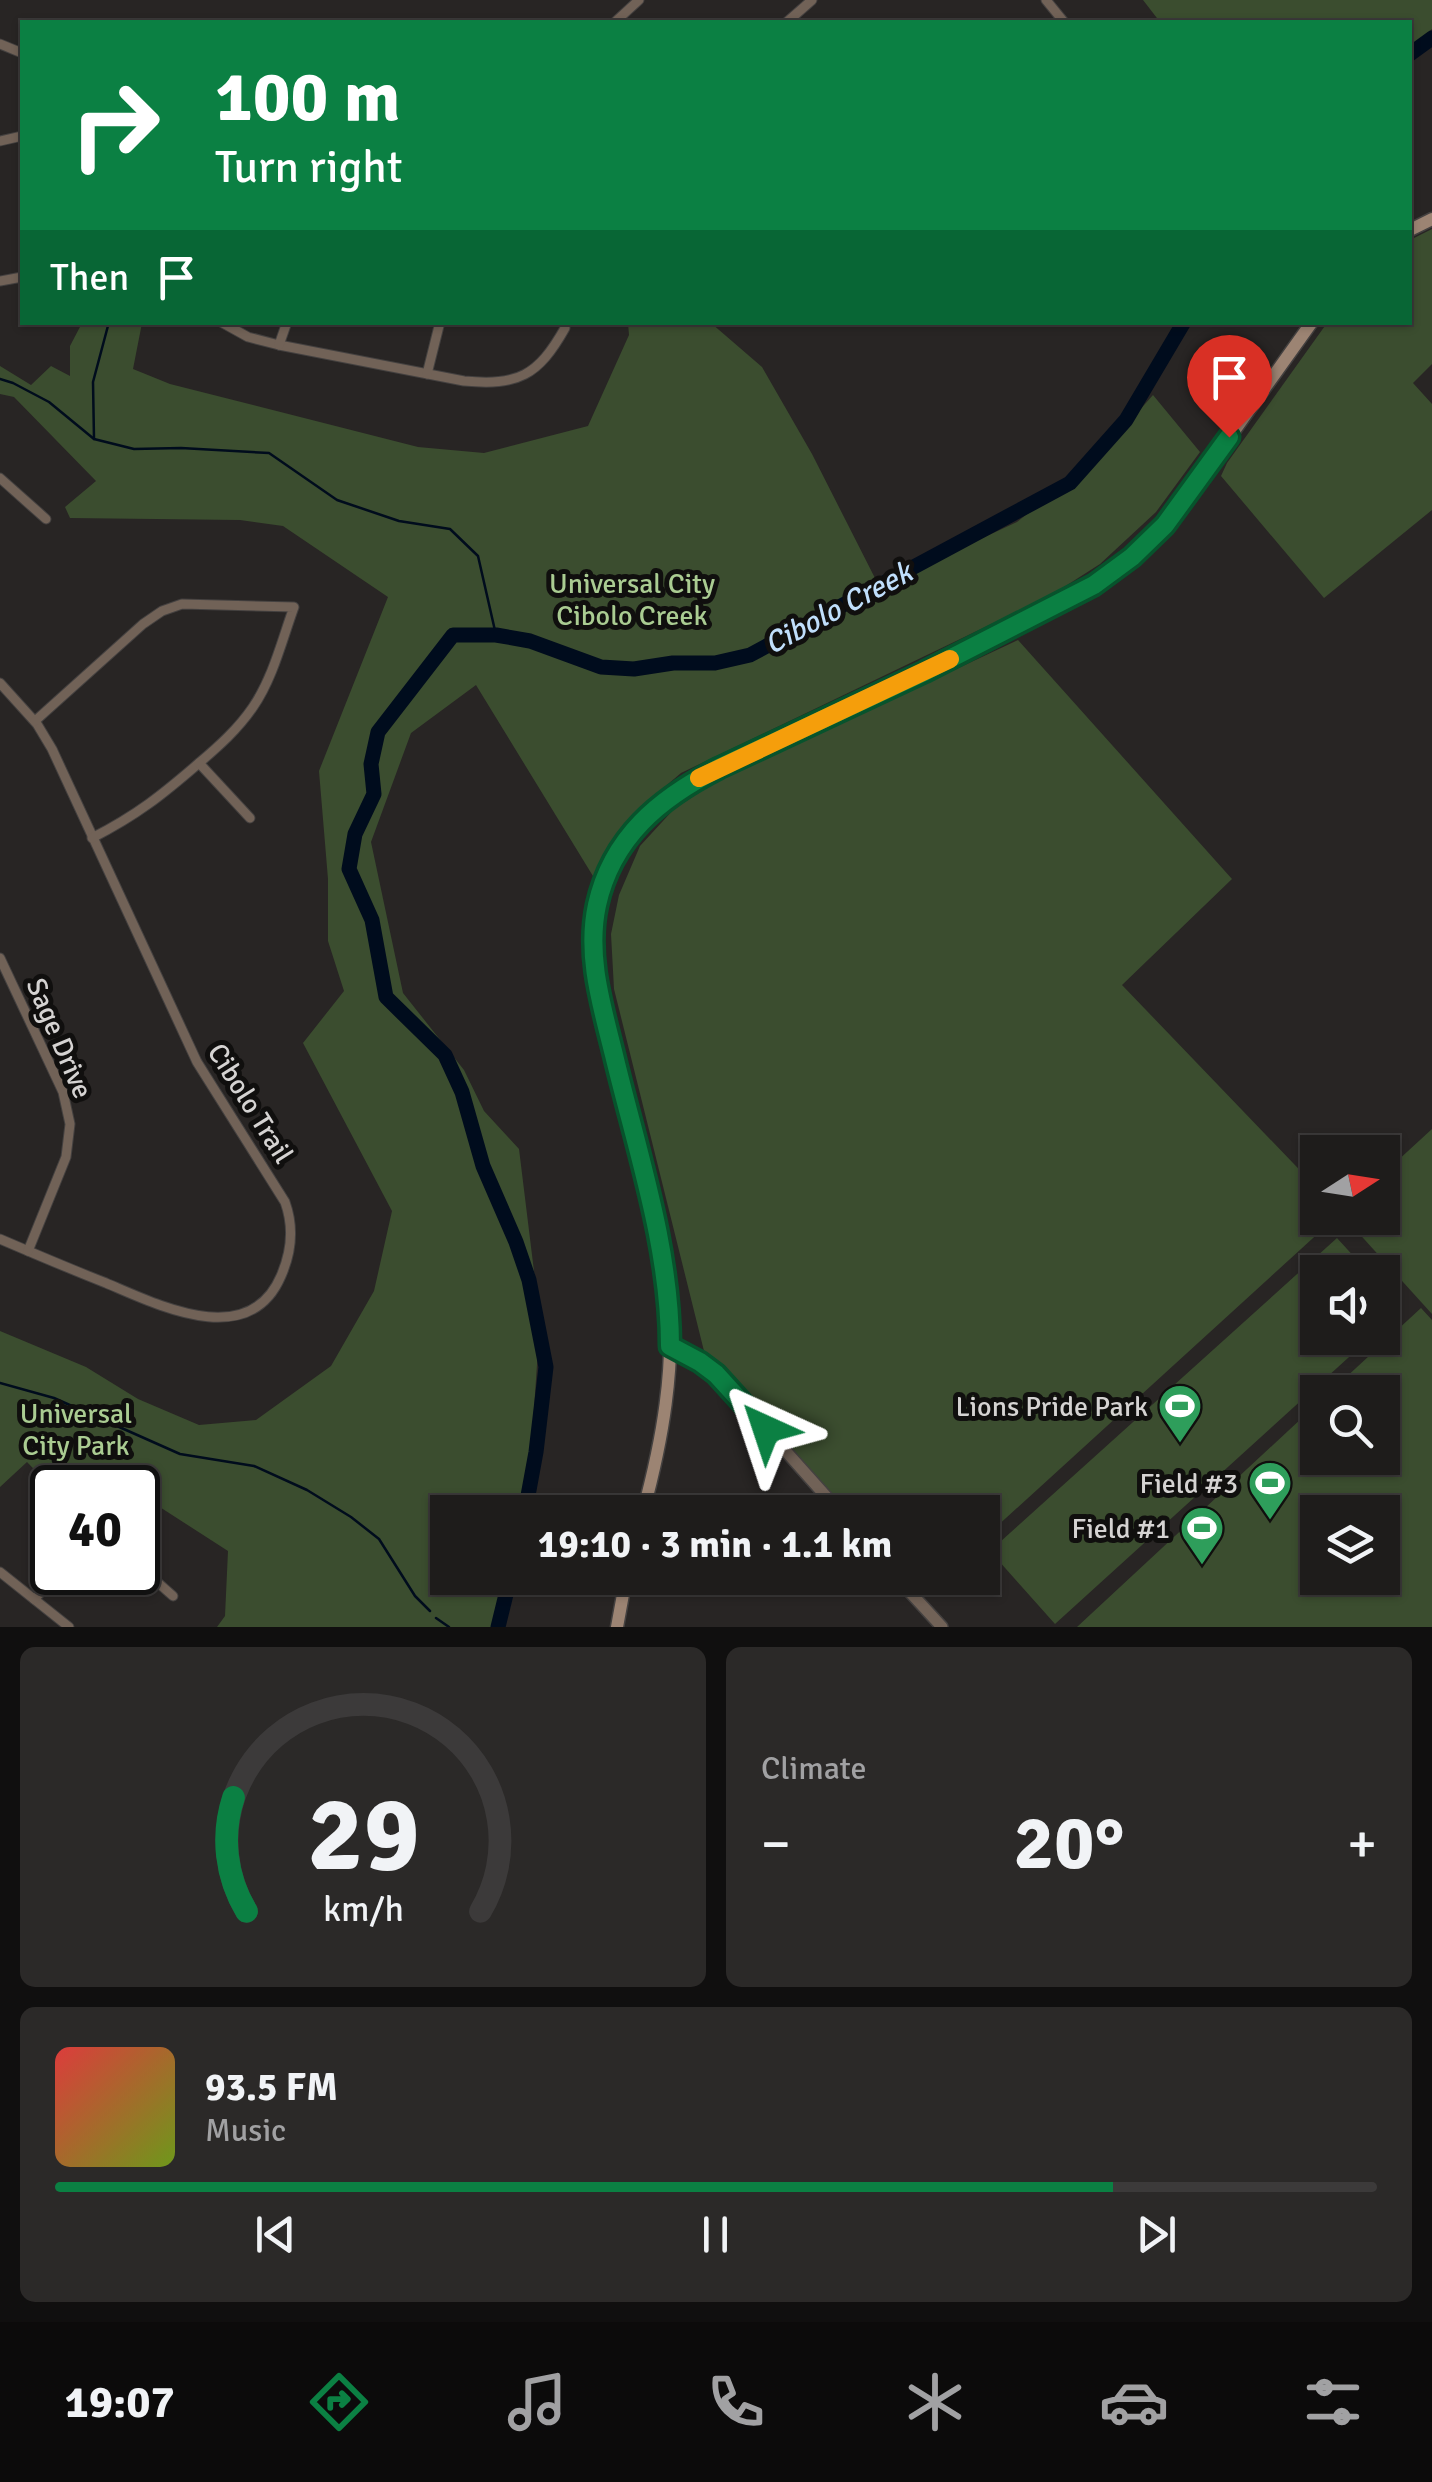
<!DOCTYPE html>
<html lang="en">
<head>
<meta charset="utf-8">
<style>
  body { margin:0; font-family:Signika,sans-serif; background:#2b2928; color:#f1f3f6; height:100vh; display:flex; flex-direction:column; font-size:38px; white-space:nowrap }
  * { box-sizing:border-box; margin:0 }
  p { font-size:32px; color:#a1a1a3 }
  .icon { flex:none; width:55px; height:55px; fill:none; stroke:currentColor; stroke-width:2; stroke-linecap:round; stroke-linejoin:round }
  .map { position:relative; height:1627px; overflow:hidden }
  .drawer { display:flex; flex-direction:column; gap:20px; padding:20px; background:#100f0f; flex:1 }
  .drawer>* { flex:none }
  .top-card { position:absolute; left:20px; top:20px; width:1392px; height:305px; border-radius:0px; box-shadow:0 2px 8px #0004,0 0 0 2px #3c3a3a; background:#0b8043; color:#fff; overflow:hidden }
  .needle { width:65px; rotate:78deg }
  .tools { position:absolute; left:1300px; top:1135px; display:grid; gap:20px }
  .tools a { display:grid; place-items:center; width:100px; height:100px; border-radius:0px; background:#1e1c1b; box-shadow:0 2px 8px #0004,0 0 0 2px #3c3a3a; font-size:50px }
  .speed { position:absolute; left:30px; top:1465px; display:flex; gap:20px; font-size:50px; font-weight:700; text-align:center }
  .speed>* { display:grid; place-content:center; width:130px; height:130px; border-radius:50%; background:#1e1c1b; box-shadow:0 2px 8px #0004,0 0 0 2px #3c3a3a; line-height:1 }
  .speed .limit { border:5px solid #111; border-radius:15px; background:#fff; color:#111 }
  .pin { position:absolute; display:grid; place-items:center; width:85px; height:85px; color:#fff; margin:-102px -42px; border-radius:50% 50% 50% 0; rotate:-45deg; box-shadow:0 0 10px #0007 }
  .pin .icon { rotate:45deg }
  .me { position:absolute; width:110px; margin:-55px; rotate:318deg; stroke-linejoin:round; filter:drop-shadow(0 0 8px #0008) }
  .turn { display:flex; align-items:center; gap:35px; height:210px; padding:0 30px; font-size:45px }
  .turn .icon { width:130px; height:130px; stroke-width:2.5 }
  .turn b { display:block; font-size:70px; line-height:85px }
  .then { display:flex; align-items:center; height:95px; padding:0 30px; background:#0003; gap:20px; font-size:38px }
  .big { font-size:75px; font-weight:700; line-height:1.1 }
  .drawer .widget { flex:1; display:flex; flex-direction:column; justify-content:center; gap:15px; min-width:0; padding:0 35px; border-radius:15px; background:#2b2928 }
  .drawer .dial { align-items:center; gap:0 }
  .dial svg { height:260px; overflow:visible; fill:none; stroke:#3c3a3a; stroke-width:7; stroke-linecap:round; text-anchor:middle }
  .dial text { fill:#f1f3f6; stroke:none }
  .song { display:flex; align-items:center; gap:30px }
  .cover { width:120px; height:120px; border-radius:15px; background:linear-gradient(135deg,hsl(0 70% 55%),hsl(80 70% 35%)) }
  .played { height:10px; border-radius:5px; background:linear-gradient(90deg,#0b8043 80%,#3c3a3a 80%) }
  .keys { display:flex; justify-content:space-around; direction:ltr }
  .heat { display:flex; justify-content:space-between; align-items:center; font-size:55px; direction:ltr }
  .drawer .tiles { flex:1; display:grid; gap:20px; grid-template-columns:1fr 1fr }
  .widget:last-child { grid-column:span 2 }
  .trip { position:absolute; left:430px; top:1495px; width:570px; height:100px; border-radius:0px; background:#1e1c1b; box-shadow:0 2px 8px #0004,0 0 0 2px #3c3a3a; font-weight:700; line-height:100px; text-align:center }
  .tabs { display:flex; height:160px; justify-content:space-around; align-items:center; background:#0c0b0b; color:#a1a1a3 }
  .tabs .icon { width:70px; height:70px }
  .tabs .current { color:#0b8043 }
  .tabs b { font-size:45px; color:#f1f3f6 }
  .map>svg:first-child { display:block }
  .green { fill:#3b4d2f; fill-rule:evenodd }
  .lines { fill:none; stroke-linecap:round; stroke-linejoin:round }
  .stream { stroke:#000c1d; stroke-width:2.5 }
  .river { stroke:#000c1d; stroke-width:15 }
  .minor-casing { stroke:#444140; stroke-width:11 }
  .tertiary-casing { stroke:#444140; stroke-width:14 }
  .secondary-casing { stroke:#444140; stroke-width:15 }
  .minor { stroke:#716257; stroke-width:9 }
  .tertiary { stroke:#716257; stroke-width:11 }
  .secondary { stroke:#9c8473; stroke-width:12 }
  .route-casing { stroke:#07532c; stroke-width:25 }
  .route { stroke:#0b8043; stroke-width:18 }
  .slow { stroke:#f59e0b; stroke-width:18 }
  .labels { text-anchor:middle; stroke-width:10; stroke-linejoin:round; paint-order:stroke }
  .park-label { font-size:28px; fill:#aacc92; stroke:#100f0e }
  .street-label { font-size:28px; fill:#d5d3d2; stroke:#100f0e }
  .poi-label { font-size:28px; fill:#d5d3d2; stroke:#100f0e; text-anchor:end }
  .water-label { font-size:30px; font-style:italic; fill:#c0dffc; stroke:#100f0e }
</style>
</head>
<body>
<div class="map">
<svg width="1432" height="1627" viewBox="0 0 1432 1627">
  <rect width="100%" height="100%" fill="#282524"/>
  <g class="green">
    <path d="M 1143,0 L 1432,0 L 1432,29 L 1410,48 L 1410,22 L 1160,22 Z"/>
    <path d="M 1432,229 L 1432,364 L 1413,383 L 1432,404 L 1432,510 L 1324,598 L 1221,476 L 1227,463 L 1327,323 L 1410,322 L 1410,240 Z"/>
    <path d="M 82,323 L 142,323 L 133,369 L 170,384 L 418,447 L 484,453 L 588,426 L 629,335 L 628,323 L 711,323 L 762,367 L 812,454 L 879,586 L 1017,522 L 1098,457 L 1153,395 L 1200,452 L 1156,512 L 1100,564 L 1050,596 L 681,773 L 634,813 L 596,881 L 476,685 L 411,733 L 371,842 L 403,993 L 464,1070 L 484,1111 L 519,1149 L 540,1320 L 527,1512 L 448,1512 L 448,1578 L 515,1578 L 502,1627 L 217,1627 L 225,1616 L 228,1551 L 138,1493 L 138,1488 L 52,1488 L 27,1462 L 0,1487 L 0,1331 L 86,1367 L 138,1399 L 199,1425 L 256,1420 L 331,1366 L 374,1291 L 392,1211 L 303,1043 L 344,991 L 328,941 L 328,879 L 319,771 L 388,597 L 283,526 L 240,520 L 70,518 L 65,507 L 96,481 L 14,397 L 0,394 L 0,366 L 31,385 L 51,366 L 70,376 L 70,346 Z"/>
    <path d="M 1018,640 L 1232,879 L 1122,985 L 1317,1188 L 1318,1218 L 1335,1218 L 983,1539 L 982,1512 L 847,1512 L 705,1355 L 614,989 L 611,934 L 619,895 L 640,846 L 674,809 L 710,785 Z"/>
    <path d="M 1432,1129 L 1432,1314 L 1345,1218 L 1382,1218 L 1383,1174 Z"/>
    <path d="M 1337,1238 L 1368,1272 L 1318,1272 L 1318,1338 L 1370,1338 L 1055,1624 L 990,1551 Z"/>
    <path d="M 1421,1308 L 1432,1320 L 1432,1627 L 1077,1627 L 1317,1404 L 1318,1458 L 1382,1458 L 1382,1392 L 1330,1392 ZM 1318,1512 L 1382,1512 L 1382,1578 L 1318,1578 Z"/>
  </g>
  <g class="lines">
    <g class="stream">
      <path d="M 0,379 L 13,383 L 49,402 L 94,439 L 134,449 L 181,448 L 269,453 L 337,500 L 399,521 L 450,529 L 478,556 L 496,635"/>
      <path d="M 94,439 L 93,382 L 109,322"/>
      <path d="M 0,1383 L 54,1398 L 180,1454 L 254,1466 L 307,1490 L 351,1517 L 379,1539 L 415,1596 L 430,1611"/>
      <path d="M 436,1618 L 449,1627"/>
    </g>
    <g class="river">
      <path d="M 1410,54 L 1432,38"/>
      <path d="M 525,1512 L 536,1452 L 546,1367 L 529,1280 L 516,1242 L 483,1166 L 462,1092 L 445,1055 L 386,997 L 372,920 L 349,869 L 355,834 L 374,794 L 371,764 L 378,732 L 453,635 L 496,635 L 530,641 L 601,667 L 634,669 L 673,663 L 715,663 L 750,655 L 1070,483 L 1126,420 L 1184,322"/>
      <path d="M 498,1627 L 510,1578"/>
    </g>
    <defs>
      <g id="minor">
        <path d="M 1046,0 L 1064,22"/>
        <path d="M 615,22 L 639,0"/>
        <path d="M 787,22 L 812,0"/>
        <path d="M 0,44 L 22,53"/>
        <path d="M 0,141 L 22,136"/>
        <path d="M 0,281 L 22,277"/>
        <path d="M 221,322 L 248,337 L 279,345 L 464,381 C 518,386 538,376 565,328"/>
        <path d="M 279,345 L 287,322"/>
        <path d="M 427,374 L 440,322"/>
        <path d="M 0,478 L 46,519"/>
        <path d="M 0,683 L 37,724 L 52,749 L 197,1062 L 285,1202 C 294,1227 292,1251 281,1276 C 249,1351 158,1305 106,1283 C 70,1269 35,1254 0,1239"/>
        <path d="M 35,721 L 143,624 L 162,611 L 182,604 L 294,607 C 282,640 273,678 253,707 C 238,729 219,746 199,763 C 162,795 137,815 92,838"/>
        <path d="M 199,763 L 250,818"/>
        <path d="M 0,958 L 63,1092 L 70,1124 L 66,1157 L 28,1251"/>
        <path d="M 138,1565 L 173,1596"/>
        <path d="M 0,1572 L 69,1627"/>
        <path d="M 34,1599 L 61,1572"/>
      </g>
      <g id="tertiary">
        <path d="M 669,1346 L 689,1355 L 716,1373 L 840,1512"/>
        <path d="M 897,1578 L 942,1627"/>
      </g>
      <g id="secondary">
        <path d="M 1410,230 L 1432,219"/>
        <path d="M 643,1512 C 662,1442 676,1367 668,1293 C 664,1250 652,1209 641,1167 C 631,1127 622,1087 612,1048 C 603,1011 592,973 593,935 C 596,875 632,823 680,789 L 1060,604 C 1108,579 1148,546 1182,504 L 1312,322"/>
        <path d="M 617,1627 L 626,1578"/>
      </g>
    </defs>
    <use href="#minor" class="minor-casing"/>
    <use href="#tertiary" class="tertiary-casing"/>
    <use href="#secondary" class="secondary-casing"/>
    <use href="#minor" class="minor"/>
    <use href="#tertiary" class="tertiary"/>
    <use href="#secondary" class="secondary"/>
  </g>
  <g class="lines">
    <defs>
      <path id="route" d="M 766,1429 L 716,1374 L 700,1362 L 670,1346 C 670,1247 637,1151 614,1055 C 602,1006 586,956 597,905 C 612,837 660,798 719,768 L 924,672 L 1094,585 L 1132,557 L 1165,525 L 1229,437"/>
    </defs>
    <use href="#route" class="route-casing"/>
    <use href="#route" class="route"/>
    <path class="slow" d="M 699,778 L 950,659"/>
  </g>
  <defs>
    <symbol id="stadium-pin" viewBox="-11 -11 22 30"><path d="M0 17L-7.5 6A9.5 9.5 0 1 1 7.5 6Z" fill="#2e9e5b" stroke="#100f0e"/><path d="M0-5a6.5 5 0 1 0 0 10a6.5 5 0 1 0 0-10ZM-3.5-1.8h7v3.6h-7Z" fill="#fff"/></symbol>
  </defs>
  <g fill-rule="evenodd">
    <use href="#stadium-pin" x="1155" y="1381" width="50" height="68"/>
    <use href="#stadium-pin" x="1245" y="1458" width="50" height="68"/>
    <use href="#stadium-pin" x="1177" y="1503" width="50" height="68"/>
  </g>
  <g class="labels">
    <g class="park-label">
      <text x="632" y="593">Universal City<tspan x="632" dy="32">Cibolo Creek</tspan></text>
      <text x="76" y="1423">Universal<tspan x="76" dy="32">City Park</tspan></text>
    </g>
    <g class="street-label">
      <text transform="translate(60 1038) rotate(67)" y="10">Sage Drive</text>
      <text transform="translate(251 1103) rotate(58)" y="10">Cibolo Trail</text>
    </g>
    <g class="poi-label">
      <text x="1148" y="1416">Lions Pride Park</text>
      <text x="1238" y="1493">Field #3</text>
      <text x="1170" y="1538">Field #1</text>
    </g>
    <g class="water-label">
      <text transform="translate(838 608) rotate(-28)" y="10">Cibolo Creek</text>
    </g>
  </g>
</svg>
<div class="tools">
<a><svg class="needle" viewBox="-14 -14 28 28"><path d="M0-13l5 13h-10z" fill="#e53935"/><path d="M0 13l5-13h-10z" fill="#a1a1a3"/></svg></a>
<a><svg class="icon" aria-label="sound" viewBox="0 0 24 24"><path d="M4 9h4l5-4v14l-5-4H4zM17 9q2 3 0 6"/></svg></a>
<a><svg class="icon" aria-label="search" viewBox="0 0 24 24"><circle cx="10" cy="10" r="6"/><path d="M15 15l6 6"/></svg></a>
<a><svg class="icon" aria-label="layers" viewBox="0 0 24 24"><path d="M12 4l9 5-9 5-9-5zM3 14l9 5 9-5"/></svg></a>
</div>
<div class="speed"><div class="limit">40</div></div>
<div class="pin" style="left:1229px;top:437px;background:#d93025"><svg class="icon" aria-label="arrive" viewBox="0 0 24 24"><path d="M6 21V4h12l-3 4 3 4H6"/></svg></div>
<svg class="me" style="left:766px;top:1429px" viewBox="-20 -20 40 40"><path d="M0-17L14 15 0 8-14 15z" fill="#0b8043" stroke="#fff" stroke-width="4"/></svg>
<div class="trip">19:10 · 3 min · 1.1 km</div>
<div class="top-card">
<div class="turn"><svg class="icon" aria-label="right" viewBox="0 0 24 24"><path d="M7 20v-9h11M14 6l5 5-5 5"/></svg><div><b>100 m</b>Turn right</div></div>
<div class="then">Then<svg class="icon" aria-label="arrive" viewBox="0 0 24 24"><path d="M6 21V4h12l-3 4 3 4H6"/></svg></div>
</div>
</div>
<section class="drawer">
<div class="tiles">
<div class="widget dial"><svg viewBox="0 0 100 80">
<path d="M14 69A42 42 0 1 1 86 69"/>
<path d="M14 69A42 42 0 0 1 10 34" stroke="#0b8043"/>
<text x="50" y="56" font-size="32" font-weight="700">29</text>
<text x="50" y="72" font-size="11">km/h</text>
</svg></div>
<div class="widget"><p>Climate</p>
<div class="heat"><a>−</a><b class="big">20°</b><a>+</a></div>
</div>
<div class="widget">
<div class="song"><i class="cover"></i><div><b>93.5 FM</b><p>Music</p></div></div>
<div class="played"></div>
<div class="keys"><svg class="icon" aria-label="previous" viewBox="0 0 24 24"><path d="M18 5L8 12l10 7zM5 5v14"/></svg><svg class="icon" aria-label="pause" viewBox="0 0 24 24"><path d="M8 5v14M16 5v14"/></svg><svg class="icon" aria-label="next" viewBox="0 0 24 24"><path d="M6 5l10 7-10 7zM19 5v14"/></svg></div>
</div>
</div>
</section>
<nav class="tabs">
<b>19:07</b>
<svg class="icon current" aria-label="directions" viewBox="0 0 24 24"><path d="M12 3l9 9-9 9-9-9zM9 14v-3h6M13 9l2 2-2 2"/></svg>
<svg class="icon" aria-label="music" viewBox="0 0 24 24"><path d="M9 18V5l10-2v13"/><circle cx="6" cy="18" r="3"/><circle cx="16" cy="16" r="3"/></svg>
<svg class="icon" aria-label="phone" viewBox="0 0 24 24"><path d="M5 4h4l2 5-3 2q2 4 5 5l2-3 5 2v4C11 20 4 13 5 4z"/></svg>
<svg class="icon" aria-label="climate" viewBox="0 0 24 24"><path d="M12 3v18M4 7l16 10M4 17L20 7"/></svg>
<svg class="icon" aria-label="car" viewBox="0 0 24 24"><path d="M5 17H2v-5l4-1 3-4h7l3 4 3 1v5h-3M9 17h6M6 11h13"/><circle cx="7" cy="17" r="2"/><circle cx="17" cy="17" r="2"/></svg>
<svg class="icon" aria-label="filters" viewBox="0 0 24 24"><path d="M4 7h16M4 17h16"/><circle cx="9" cy="7" r="2"/><circle cx="15" cy="17" r="2"/></svg>
</nav>
</body>
</html>
